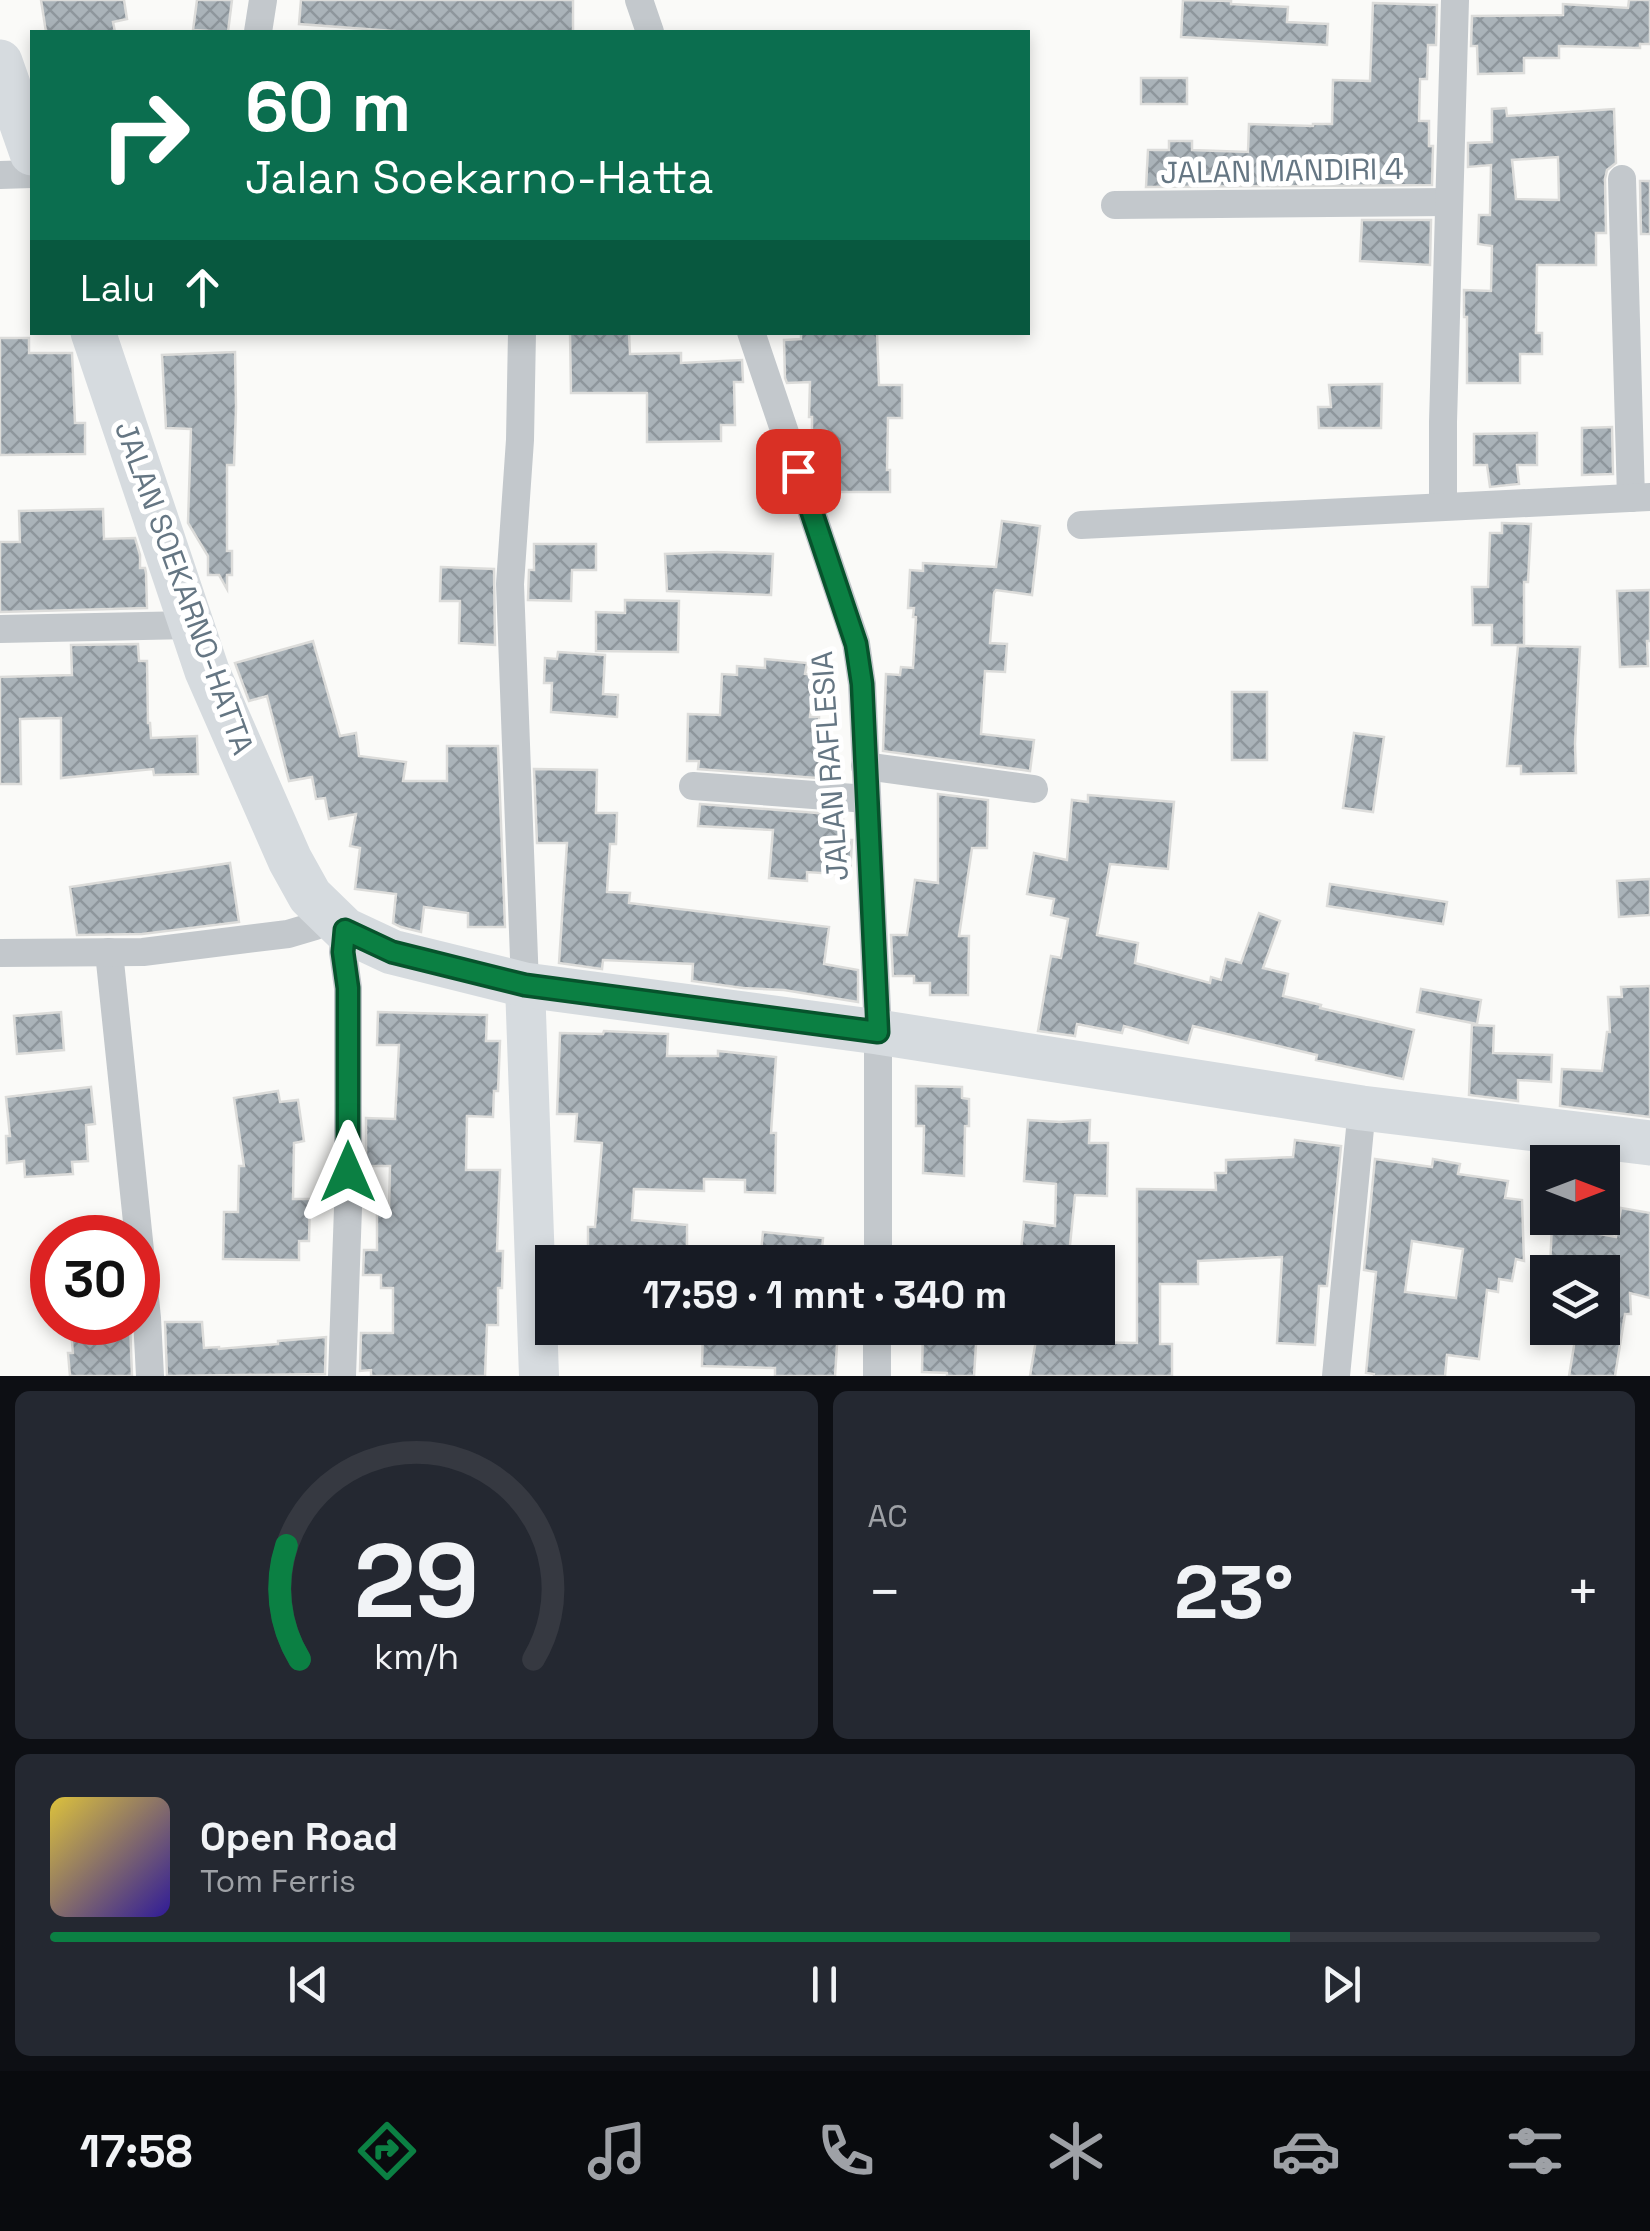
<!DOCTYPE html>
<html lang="id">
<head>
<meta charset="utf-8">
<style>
  body { margin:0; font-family:"Space Grotesk",sans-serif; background:#242831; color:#f1f3f6; height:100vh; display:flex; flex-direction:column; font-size:38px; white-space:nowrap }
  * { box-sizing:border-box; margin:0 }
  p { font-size:32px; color:#9ea1a6 }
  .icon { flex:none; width:55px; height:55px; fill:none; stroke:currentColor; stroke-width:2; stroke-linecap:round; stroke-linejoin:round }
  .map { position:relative; height:1376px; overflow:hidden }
  .drawer { display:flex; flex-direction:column; gap:15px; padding:15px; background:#0d0f14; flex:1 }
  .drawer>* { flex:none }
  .guide { position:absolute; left:30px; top:30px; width:1000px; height:305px; border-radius:0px; box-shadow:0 5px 15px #0003; background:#0b6e4f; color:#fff; overflow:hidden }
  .needle { width:65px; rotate:90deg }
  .controls { position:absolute; left:1530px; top:1145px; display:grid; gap:20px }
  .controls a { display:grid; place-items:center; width:90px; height:90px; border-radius:0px; background:#171b24; box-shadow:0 5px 15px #0003; font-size:50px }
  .speed { position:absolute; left:30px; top:1215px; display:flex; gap:20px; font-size:50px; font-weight:700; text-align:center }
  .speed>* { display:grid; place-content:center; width:130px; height:130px; border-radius:50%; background:#171b24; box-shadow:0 5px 15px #0003; line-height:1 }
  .speed .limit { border:15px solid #d22; background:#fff; color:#111 }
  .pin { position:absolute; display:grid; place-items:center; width:85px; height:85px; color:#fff; margin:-42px; border-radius:20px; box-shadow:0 5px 15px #0006 }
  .me { position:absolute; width:110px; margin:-55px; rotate:0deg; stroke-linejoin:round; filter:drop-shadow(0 0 8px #0008) }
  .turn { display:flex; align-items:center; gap:35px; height:210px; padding:0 50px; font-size:45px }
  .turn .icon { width:130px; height:130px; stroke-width:2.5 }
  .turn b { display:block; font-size:70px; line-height:85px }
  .then { display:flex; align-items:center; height:95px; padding:0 50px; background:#0003; gap:20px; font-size:38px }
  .big { font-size:75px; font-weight:700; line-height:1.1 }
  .drawer .card { flex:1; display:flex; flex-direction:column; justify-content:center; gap:15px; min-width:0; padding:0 35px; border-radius:15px; background:#242831 }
  .drawer .dial { align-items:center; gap:0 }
  .dial svg { height:260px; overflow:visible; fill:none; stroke:#363941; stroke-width:7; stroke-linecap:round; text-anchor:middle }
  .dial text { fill:#f1f3f6; stroke:none }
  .song { display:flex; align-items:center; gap:30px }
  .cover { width:120px; height:120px; border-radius:15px; background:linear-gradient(135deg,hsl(50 70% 55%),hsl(250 70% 35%)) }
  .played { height:10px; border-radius:5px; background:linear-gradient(90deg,#0b8043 80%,#363941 80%) }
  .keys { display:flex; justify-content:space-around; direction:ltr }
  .heat { display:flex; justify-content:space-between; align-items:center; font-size:55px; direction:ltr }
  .drawer .tiles { flex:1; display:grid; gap:15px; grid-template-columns:1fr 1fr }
  .card:last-child { grid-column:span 2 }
  .trip { position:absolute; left:535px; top:1245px; width:580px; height:100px; border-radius:0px; background:#171b24; box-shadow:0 5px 15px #0003; font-weight:700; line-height:100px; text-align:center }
  .tab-bar { display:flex; height:160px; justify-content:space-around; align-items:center; background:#090b0e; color:#9ea1a6 }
  .tab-bar .icon { width:70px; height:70px }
  .tab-bar .current { color:#0b8043 }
  .tab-bar b { font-size:45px; color:#f1f3f6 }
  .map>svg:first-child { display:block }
  .building { fill:url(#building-cross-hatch); stroke:#dcdcda; stroke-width:2.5; fill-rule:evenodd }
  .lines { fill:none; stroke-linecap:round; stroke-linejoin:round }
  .street { stroke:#c3c8cc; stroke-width:28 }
  .secondary { stroke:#d6dbdf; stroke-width:40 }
  .primary { stroke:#d6dbdf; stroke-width:45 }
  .route-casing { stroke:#07532c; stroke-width:25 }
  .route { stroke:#0b8043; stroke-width:18 }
  .labels { text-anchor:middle; stroke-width:10; stroke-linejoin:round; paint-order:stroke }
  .street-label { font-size:30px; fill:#657683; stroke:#fff }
</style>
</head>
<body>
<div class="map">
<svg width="1650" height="1376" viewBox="0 0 1650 1376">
  <defs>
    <pattern id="building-cross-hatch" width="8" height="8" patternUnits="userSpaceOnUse" patternTransform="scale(2.5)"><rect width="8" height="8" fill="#aab3b9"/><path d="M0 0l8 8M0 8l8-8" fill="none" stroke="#8e969c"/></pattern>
  </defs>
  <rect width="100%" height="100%" fill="#fafaf8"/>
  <g class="building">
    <path d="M 41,0 L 124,0 L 127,19 L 113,22 L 115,32 L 46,32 Z"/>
    <path d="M 197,0 L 232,0 L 228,32 L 193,30 Z"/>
    <path d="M 301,0 L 573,0 L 573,32 L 407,32 L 299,24 Z"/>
    <path d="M 1183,0 L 1231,1 L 1231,4 L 1288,7 L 1287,22 L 1328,24 L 1327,45 L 1181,37 Z"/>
    <path d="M 1629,0 L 1650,0 L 1650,44 L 1640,44 L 1640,48 L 1559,46 L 1559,58 L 1524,58 L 1524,73 L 1478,74 L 1477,46 L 1471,46 L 1472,16 L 1563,15 L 1563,4 L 1628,8 Z"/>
    <path d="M 1373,3 L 1437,5 L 1436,45 L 1428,45 L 1427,79 L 1420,79 L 1419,121 L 1429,121 L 1429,146 L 1433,146 L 1432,185 L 1146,187 L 1148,150 L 1169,150 L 1169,141 L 1192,141 L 1192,150 L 1248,152 L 1249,124 L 1313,126 L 1313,124 L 1332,124 L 1333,80 L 1370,81 Z"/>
    <rect x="1141" y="78" width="46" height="26"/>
    <path d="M 1506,108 L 1507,116 L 1614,109 L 1616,163 L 1607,170 L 1605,179 L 1606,233 L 1596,233 L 1596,265 L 1537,265 L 1536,333 L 1542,333 L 1542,354 L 1520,354 L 1520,383 L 1467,383 L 1467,317 L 1464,317 L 1464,290 L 1491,291 L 1492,246 L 1478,244 L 1479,215 L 1490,215 L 1491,165 L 1468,167 L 1468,143 L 1492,142 L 1492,109 ZM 1558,157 L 1559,200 L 1516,199 L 1512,160 Z"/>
    <path d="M 1640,181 L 1650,181 L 1650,234 L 1641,234 Z"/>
    <path d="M 1362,220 L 1431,220 L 1430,265 L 1360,261 Z"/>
    <path d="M 570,332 L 629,332 L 630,354 L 681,353 L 681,363 L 742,360 L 743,382 L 734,382 L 735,425 L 721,425 L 721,441 L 647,442 L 647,393 L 571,393 Z"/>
    <path d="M 801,332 L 877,332 L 879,385 L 902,385 L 902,418 L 888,418 L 887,470 L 890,470 L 890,492 L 823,492 L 812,457 L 812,417 L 809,417 L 810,382 L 787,383 L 785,378 L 784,340 L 801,339 Z"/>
    <path d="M 0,338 L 29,338 L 29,353 L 72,353 L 75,423 L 85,423 L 85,454 L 0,455 Z"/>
    <path d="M 235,352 L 236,408 L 234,465 L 227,465 L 227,551 L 232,551 L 232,575 L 227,575 L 227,589 L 219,575 L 208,575 L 208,556 L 188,523 L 191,429 L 166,428 L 162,355 Z"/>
    <path d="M 1382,384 L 1381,428 L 1319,428 L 1318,407 L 1331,407 L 1329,385 Z"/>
    <path d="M 1612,427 L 1613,474 L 1582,475 L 1582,428 Z"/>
    <path d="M 1537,433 L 1537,465 L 1517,465 L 1519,484 L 1490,487 L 1487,465 L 1474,465 L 1474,434 Z"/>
    <path d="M 103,509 L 104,539 L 135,538 L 140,555 L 140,568 L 145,568 L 146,573 L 147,608 L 0,612 L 0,542 L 20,542 L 19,511 Z"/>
    <path d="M 1002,521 L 1040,526 L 1032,595 L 996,590 L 994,593 L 990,643 L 1007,644 L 1005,672 L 985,671 L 981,734 L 1034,740 L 1030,771 L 883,751 L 886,674 L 900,675 L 901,667 L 913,668 L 916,617 L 913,617 L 914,608 L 908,608 L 910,570 L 923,571 L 923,563 L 996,567 Z"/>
    <path d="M 1502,523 L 1531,524 L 1528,582 L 1524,582 L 1524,645 L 1492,645 L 1492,625 L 1473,625 L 1472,587 L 1488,587 L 1490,533 L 1502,533 Z"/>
    <path d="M 534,544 L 596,544 L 596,570 L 572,570 L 571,601 L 528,600 L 529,570 L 534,570 Z"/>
    <path d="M 717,552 L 773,554 L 771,595 L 667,591 L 665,554 Z"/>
    <path d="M 441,567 L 494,569 L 495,645 L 459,643 L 460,601 L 440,601 Z"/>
    <path d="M 1650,590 L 1650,641 L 1647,641 L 1648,666 L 1620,667 L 1617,591 Z"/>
    <path d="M 625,600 L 679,601 L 678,652 L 596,651 L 596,612 L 625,613 Z"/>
    <path d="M 313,641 L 340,736 L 356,733 L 359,756 L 406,762 L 403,781 L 447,781 L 447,746 L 498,746 L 505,927 L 468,927 L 468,913 L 424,907 L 421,932 L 401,927 L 393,923 L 396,894 L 355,889 L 360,848 L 350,846 L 356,814 L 329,819 L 325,798 L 316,799 L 312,777 L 289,781 L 267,696 L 249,701 L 235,663 Z"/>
    <path d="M 138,644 L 139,661 L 147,661 L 148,723 L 150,723 L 151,738 L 197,736 L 198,774 L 154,775 L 153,769 L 61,778 L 61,718 L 20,719 L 21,784 L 0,784 L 0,677 L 72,675 L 71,645 Z"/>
    <path d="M 1518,646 L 1580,647 L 1575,744 L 1576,773 L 1521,774 L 1521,766 L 1507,766 Z"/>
    <path d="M 558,652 L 605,655 L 603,694 L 618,695 L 617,717 L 551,712 L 552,683 L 544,683 L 545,658 L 557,659 Z"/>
    <path d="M 765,659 L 807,663 L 805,674 L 815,675 L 810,717 L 819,717 L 818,750 L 822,750 L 822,774 L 843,775 L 843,780 L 698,769 L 699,761 L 687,761 L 688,714 L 720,715 L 722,674 L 737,675 L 737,666 L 765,668 Z"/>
    <rect x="1232" y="692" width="35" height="68"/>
    <path d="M 1354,733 L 1384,737 L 1373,812 L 1343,808 Z"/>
    <path d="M 534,769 L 597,770 L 596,813 L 617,813 L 616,844 L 610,844 L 607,892 L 630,893 L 629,903 L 829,927 L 824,964 L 858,970 L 858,1002 L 784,990 L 743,988 L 692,981 L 693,964 L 603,960 L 602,969 L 559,963 L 567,843 L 537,843 Z"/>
    <path d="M 938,794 L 988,800 L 987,848 L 972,848 L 959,936 L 969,936 L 968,995 L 930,995 L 930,983 L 914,983 L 914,976 L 893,976 L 891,935 L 907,935 L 915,880 L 938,883 Z"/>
    <path d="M 1088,795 L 1174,802 L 1168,869 L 1110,864 L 1097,935 L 1138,943 L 1135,963 L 1210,983 L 1211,977 L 1221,980 L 1226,959 L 1241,963 L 1259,913 L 1280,921 L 1263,968 L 1288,974 L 1283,996 L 1321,1005 L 1320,1008 L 1414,1030 L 1403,1079 L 1316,1060 L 1317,1055 L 1193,1026 L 1188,1043 L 1124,1026 L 1122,1033 L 1077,1024 L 1075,1036 L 1038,1031 L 1051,956 L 1061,958 L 1068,919 L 1051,915 L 1054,899 L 1027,894 L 1034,853 L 1067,860 L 1072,800 L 1088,802 Z"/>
    <path d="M 700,804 L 843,815 L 843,840 L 852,840 L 850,875 L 807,872 L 807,881 L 769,878 L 773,830 L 698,826 Z"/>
    <path d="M 230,863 L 239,922 L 142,934 L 77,935 L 70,887 Z"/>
    <path d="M 1650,879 L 1650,915 L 1619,917 L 1617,881 Z"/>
    <path d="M 1330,884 L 1447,902 L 1443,924 L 1327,906 Z"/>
    <path d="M 1650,986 L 1650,1117 L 1560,1106 L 1562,1069 L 1602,1071 L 1607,1032 L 1610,1032 L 1608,997 L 1622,997 L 1621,987 Z"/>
    <path d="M 1421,989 L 1481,1000 L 1477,1024 L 1417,1012 Z"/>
    <path d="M 61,1012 L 64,1050 L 17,1054 L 14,1016 Z"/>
    <path d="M 378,1012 L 487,1015 L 486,1041 L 500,1041 L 498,1091 L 494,1091 L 493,1117 L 467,1116 L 466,1170 L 500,1170 L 497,1251 L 503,1251 L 502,1288 L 498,1288 L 498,1325 L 487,1325 L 485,1376 L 371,1376 L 371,1370 L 360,1371 L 361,1333 L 393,1333 L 393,1288 L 381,1288 L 381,1275 L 363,1275 L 364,1250 L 377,1250 L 377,1209 L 389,1209 L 390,1166 L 366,1166 L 366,1118 L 395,1119 L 399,1045 L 377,1045 Z"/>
    <path d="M 1472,1025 L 1494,1026 L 1493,1053 L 1552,1055 L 1551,1082 L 1518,1080 L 1518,1101 L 1469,1095 Z"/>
    <path d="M 604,1031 L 668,1034 L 667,1056 L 718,1056 L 718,1051 L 776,1057 L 771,1133 L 776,1133 L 775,1193 L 745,1192 L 745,1180 L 704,1179 L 704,1191 L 634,1189 L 632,1220 L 687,1225 L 687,1262 L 588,1262 L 588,1227 L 595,1227 L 602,1143 L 575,1141 L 577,1114 L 557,1114 L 560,1033 L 603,1034 Z"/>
    <path d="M 916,1086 L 962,1087 L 962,1098 L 969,1099 L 969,1126 L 965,1126 L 964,1176 L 923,1173 L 924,1126 L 916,1126 Z"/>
    <path d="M 91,1087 L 95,1124 L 86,1125 L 88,1161 L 72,1162 L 73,1174 L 25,1177 L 24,1161 L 7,1163 L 6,1136 L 10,1136 L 6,1097 Z"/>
    <path d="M 278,1091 L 280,1102 L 298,1100 L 304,1141 L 294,1143 L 293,1199 L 310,1199 L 309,1241 L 299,1241 L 299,1260 L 223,1259 L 224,1212 L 238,1212 L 239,1166 L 244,1166 L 234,1098 Z"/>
    <path d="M 1028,1120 L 1060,1122 L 1090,1120 L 1089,1143 L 1108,1143 L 1107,1196 L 1075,1195 L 1069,1255 L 1021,1250 L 1024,1222 L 1055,1226 L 1056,1184 L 1024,1181 Z"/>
    <path d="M 1295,1140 L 1341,1146 L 1327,1286 L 1319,1286 L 1315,1345 L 1277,1343 L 1282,1257 L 1198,1261 L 1198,1284 L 1160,1284 L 1160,1344 L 1172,1344 L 1172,1376 L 1030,1376 L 1038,1328 L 1080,1328 L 1078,1342 L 1137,1343 L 1137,1189 L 1216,1190 L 1215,1173 L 1226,1173 L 1226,1160 L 1293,1157 Z"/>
    <path d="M 1375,1159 L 1432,1167 L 1433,1159 L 1460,1164 L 1458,1174 L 1508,1181 L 1505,1198 L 1522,1200 L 1524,1261 L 1516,1259 L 1512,1281 L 1499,1279 L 1498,1292 L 1487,1290 L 1479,1359 L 1447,1355 L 1445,1376 L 1374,1376 L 1374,1374 L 1366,1373 L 1376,1272 L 1364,1270 ZM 1412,1241 L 1463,1249 L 1456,1298 L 1405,1292 Z"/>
    <path d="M 1621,1208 L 1650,1213 L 1650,1298 L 1630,1293 L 1631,1314 L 1625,1314 L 1615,1376 L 1569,1376 L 1577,1328 L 1602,1328 L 1602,1272 L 1578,1272 L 1550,1266 L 1552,1225 L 1616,1237 Z"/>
    <path d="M 763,1232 L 823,1238 L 821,1262 L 760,1262 Z"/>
    <path d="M 70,1322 L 130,1322 L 132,1376 L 70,1376 L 68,1353 L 73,1353 Z"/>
    <path d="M 165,1322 L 202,1322 L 204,1348 L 219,1347 L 219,1349 L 278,1344 L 278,1341 L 326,1337 L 325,1374 L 167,1376 Z"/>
    <path d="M 703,1328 L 806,1328 L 838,1330 L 835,1376 L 775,1376 L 775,1368 L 702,1366 Z"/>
    <path d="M 923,1328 L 977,1329 L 974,1376 L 947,1376 L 947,1373 L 922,1372 Z"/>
  </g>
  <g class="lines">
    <g class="street">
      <path d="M 639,0 L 650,32"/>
      <path d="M 258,32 L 263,0"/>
      <path d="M 0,175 L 32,174"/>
      <path d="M 1622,179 L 1631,498"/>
      <path d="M 1115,205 L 1449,202"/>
      <path d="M 522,332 L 520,440 L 510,584 L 525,985"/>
      <path d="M 751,332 L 856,643 L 862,684 L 878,1032 L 878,1262"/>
      <path d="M 1443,506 L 1443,422 L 1455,0"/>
      <path d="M 1081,525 L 1650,497"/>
      <path d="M 0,629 L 191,625"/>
      <path d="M 865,766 L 1034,789"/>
      <path d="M 693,786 L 867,799"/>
      <path d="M 109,952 L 147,1318 L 150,1376"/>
      <path d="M 0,953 L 143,952 L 288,934 L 315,926 L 330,915"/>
      <path d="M 342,1376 L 348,1208 L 348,988 L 343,952 L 345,930"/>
      <path d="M 877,1376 L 877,1328"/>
      <path d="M 1336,1376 L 1362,1108"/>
    </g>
    <path class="secondary" d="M 525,985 L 539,1376"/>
    <g class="primary">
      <path d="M 0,62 L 32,153"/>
      <path d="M 93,332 L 207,671 L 290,860 L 310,896 L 345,930 L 392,952 L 525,985 L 878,1032 L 1362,1108 L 1650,1143"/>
    </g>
  </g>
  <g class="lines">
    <defs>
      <path id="route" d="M 348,1172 L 348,988 L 343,952 L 345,930 L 392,952 L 525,985 L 878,1032 L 862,684 L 856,644 L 798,471"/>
    </defs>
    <use href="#route" class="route-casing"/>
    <use href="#route" class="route"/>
  </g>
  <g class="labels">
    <g class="street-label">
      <text transform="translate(1282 171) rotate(-1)" y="10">JALAN MANDIRI 4</text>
      <text transform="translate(184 588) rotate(70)" y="10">JALAN SOEKARNO-HATTA</text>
      <text transform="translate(830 766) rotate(-94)" y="10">JALAN RAFLESIA</text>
    </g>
  </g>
</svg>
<div class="controls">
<a><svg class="needle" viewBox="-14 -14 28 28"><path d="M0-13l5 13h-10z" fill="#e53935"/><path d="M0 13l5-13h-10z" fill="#9ea1a6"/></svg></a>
<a><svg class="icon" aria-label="layers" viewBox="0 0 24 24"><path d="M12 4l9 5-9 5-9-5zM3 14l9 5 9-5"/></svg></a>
</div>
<div class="speed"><div class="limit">30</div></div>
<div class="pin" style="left:798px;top:471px;background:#d93025"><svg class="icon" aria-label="arrive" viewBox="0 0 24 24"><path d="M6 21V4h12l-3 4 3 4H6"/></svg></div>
<svg class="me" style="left:348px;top:1172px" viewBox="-20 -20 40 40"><path d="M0-17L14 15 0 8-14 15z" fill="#0b8043" stroke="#fff" stroke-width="4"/></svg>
<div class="trip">17:59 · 1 mnt · 340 m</div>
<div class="guide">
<div class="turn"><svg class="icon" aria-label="right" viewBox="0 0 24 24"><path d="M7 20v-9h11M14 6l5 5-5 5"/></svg><div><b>60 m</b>Jalan Soekarno-Hatta</div></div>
<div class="then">Lalu<svg class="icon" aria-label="ahead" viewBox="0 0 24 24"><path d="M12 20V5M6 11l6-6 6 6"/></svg></div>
</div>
</div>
<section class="drawer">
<div class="tiles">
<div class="card dial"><svg viewBox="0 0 100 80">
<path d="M14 69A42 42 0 1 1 86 69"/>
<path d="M14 69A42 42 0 0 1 10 34" stroke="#0b8043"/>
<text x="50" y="56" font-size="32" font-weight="700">29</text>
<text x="50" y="72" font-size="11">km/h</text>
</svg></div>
<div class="card"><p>AC</p>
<div class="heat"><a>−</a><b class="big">23°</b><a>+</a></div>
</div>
<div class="card">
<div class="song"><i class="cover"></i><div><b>Open Road</b><p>Tom Ferris</p></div></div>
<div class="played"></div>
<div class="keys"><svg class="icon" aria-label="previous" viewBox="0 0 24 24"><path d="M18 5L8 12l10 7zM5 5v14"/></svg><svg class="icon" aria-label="pause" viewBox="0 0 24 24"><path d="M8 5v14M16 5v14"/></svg><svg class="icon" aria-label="next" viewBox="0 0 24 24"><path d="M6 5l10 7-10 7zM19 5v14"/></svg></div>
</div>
</div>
</section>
<nav class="tab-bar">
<b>17:58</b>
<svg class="icon current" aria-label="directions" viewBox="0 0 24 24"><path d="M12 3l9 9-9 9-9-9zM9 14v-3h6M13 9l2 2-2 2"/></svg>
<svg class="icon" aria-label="music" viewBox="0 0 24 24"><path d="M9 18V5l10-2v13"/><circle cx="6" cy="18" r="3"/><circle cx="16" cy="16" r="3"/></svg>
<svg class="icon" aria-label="phone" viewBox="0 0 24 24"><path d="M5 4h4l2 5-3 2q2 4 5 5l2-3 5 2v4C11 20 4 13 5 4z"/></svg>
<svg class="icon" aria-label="climate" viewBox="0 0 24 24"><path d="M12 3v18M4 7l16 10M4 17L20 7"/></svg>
<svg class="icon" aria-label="car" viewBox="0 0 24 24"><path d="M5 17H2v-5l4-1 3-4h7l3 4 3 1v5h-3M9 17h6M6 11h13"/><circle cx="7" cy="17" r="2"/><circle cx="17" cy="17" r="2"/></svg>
<svg class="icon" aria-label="filters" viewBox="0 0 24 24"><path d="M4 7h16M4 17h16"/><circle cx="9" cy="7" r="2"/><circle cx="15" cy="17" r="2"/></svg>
</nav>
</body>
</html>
